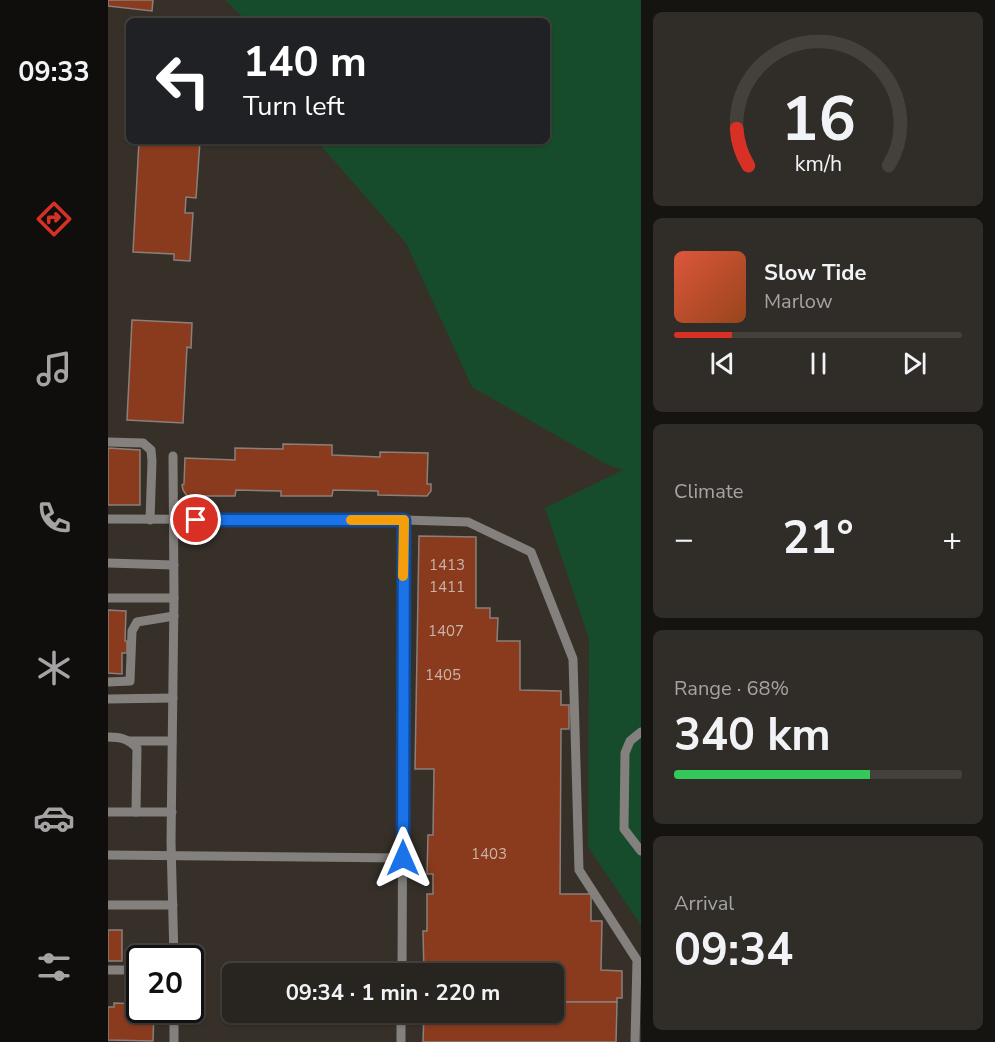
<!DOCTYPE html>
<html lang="en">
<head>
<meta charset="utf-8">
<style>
  body { margin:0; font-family:"Nunito Sans",sans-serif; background:#302c28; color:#f1f3f6; height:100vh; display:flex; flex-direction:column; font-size:22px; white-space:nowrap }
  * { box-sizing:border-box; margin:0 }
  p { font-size:20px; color:#a5a4a4 }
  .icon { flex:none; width:33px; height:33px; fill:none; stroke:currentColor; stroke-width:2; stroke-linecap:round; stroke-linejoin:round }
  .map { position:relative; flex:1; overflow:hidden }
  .side { display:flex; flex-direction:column; gap:12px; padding:12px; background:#161411; width:354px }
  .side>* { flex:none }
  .top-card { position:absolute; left:18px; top:18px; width:424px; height:126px; border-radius:9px; box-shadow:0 2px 4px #0004,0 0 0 2px #44413d; background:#202124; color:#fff; overflow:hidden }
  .speed { position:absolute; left:18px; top:945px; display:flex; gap:12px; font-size:30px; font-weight:700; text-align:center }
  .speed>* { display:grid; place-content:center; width:78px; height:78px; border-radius:50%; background:#28241f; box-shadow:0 2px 4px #0004,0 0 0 2px #44413d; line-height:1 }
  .speed .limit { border:3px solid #111; border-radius:9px; background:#fff; color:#111 }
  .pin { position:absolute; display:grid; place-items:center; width:51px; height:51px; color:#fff; margin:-26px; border:3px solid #fff; border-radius:50%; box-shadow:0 2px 6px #0007 }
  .me { position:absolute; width:66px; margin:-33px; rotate:0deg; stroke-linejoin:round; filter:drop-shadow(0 0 4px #0008) }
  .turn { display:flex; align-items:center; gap:21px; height:126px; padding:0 18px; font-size:27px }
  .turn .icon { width:78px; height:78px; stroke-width:2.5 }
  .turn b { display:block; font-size:42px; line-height:51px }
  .big { font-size:45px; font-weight:700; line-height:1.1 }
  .side .tile { flex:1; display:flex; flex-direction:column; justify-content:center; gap:9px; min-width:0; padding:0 21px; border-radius:9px; background:#302c28 }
  .side .dial { align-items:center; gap:0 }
  .dial svg { height:156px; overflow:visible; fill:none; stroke:#44413d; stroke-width:7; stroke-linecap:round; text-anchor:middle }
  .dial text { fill:#f1f3f6; stroke:none }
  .song { display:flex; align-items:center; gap:18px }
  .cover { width:72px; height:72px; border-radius:9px; background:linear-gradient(135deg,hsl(10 70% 55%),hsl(20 70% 35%)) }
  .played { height:6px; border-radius:3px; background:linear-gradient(90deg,#d93025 20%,#44413d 20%) }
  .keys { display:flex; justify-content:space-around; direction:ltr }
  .heat { display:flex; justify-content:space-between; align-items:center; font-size:33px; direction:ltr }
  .charge { height:9px; border-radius:4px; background:linear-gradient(90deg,#34c759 68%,#44413d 0) }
  .trip { position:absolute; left:114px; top:963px; width:342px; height:60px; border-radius:9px; background:#28241f; box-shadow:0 2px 4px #0004,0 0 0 2px #44413d; font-weight:700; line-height:60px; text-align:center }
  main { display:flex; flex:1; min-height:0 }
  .tab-bar { display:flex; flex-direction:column; width:108px; justify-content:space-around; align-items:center; background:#100e0c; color:#a5a4a4 }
  .tab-bar .icon { width:42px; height:42px }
  .tab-bar .active { color:#d93025 }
  .tab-bar b { font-size:27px; color:#f1f3f6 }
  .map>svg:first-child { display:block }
  .green { fill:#164c2b }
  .building { fill:#8a3a1d; stroke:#8a7f7b; stroke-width:1.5 }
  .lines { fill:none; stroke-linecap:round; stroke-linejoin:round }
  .service { stroke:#83807d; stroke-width:9 }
  .route-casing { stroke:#114b97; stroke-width:15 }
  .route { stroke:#1a73e8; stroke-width:10 }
  .slow { stroke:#f59e0b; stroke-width:10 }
  .labels { text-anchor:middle; stroke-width:6; stroke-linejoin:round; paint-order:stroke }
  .number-label { font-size:15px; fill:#cab4a9 }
</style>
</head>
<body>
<main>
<nav class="tab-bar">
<b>09:33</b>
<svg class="icon active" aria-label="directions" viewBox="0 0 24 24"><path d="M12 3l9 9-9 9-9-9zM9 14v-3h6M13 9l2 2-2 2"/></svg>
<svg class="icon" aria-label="music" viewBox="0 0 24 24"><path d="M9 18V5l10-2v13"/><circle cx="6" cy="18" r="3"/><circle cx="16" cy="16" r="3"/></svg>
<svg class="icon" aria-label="phone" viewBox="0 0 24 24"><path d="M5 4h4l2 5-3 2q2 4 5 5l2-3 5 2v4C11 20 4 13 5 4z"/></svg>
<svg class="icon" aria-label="climate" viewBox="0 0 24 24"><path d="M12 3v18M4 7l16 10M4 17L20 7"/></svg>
<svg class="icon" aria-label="car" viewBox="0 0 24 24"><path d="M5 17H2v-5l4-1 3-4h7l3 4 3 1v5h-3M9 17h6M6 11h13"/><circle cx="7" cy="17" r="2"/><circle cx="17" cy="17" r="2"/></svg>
<svg class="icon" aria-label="filters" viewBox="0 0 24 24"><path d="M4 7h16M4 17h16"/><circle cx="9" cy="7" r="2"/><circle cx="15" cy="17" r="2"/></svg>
</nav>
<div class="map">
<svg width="533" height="1042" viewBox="0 0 533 1042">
  <rect width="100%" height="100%" fill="#363029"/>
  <path class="green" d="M 117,0 L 533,0 L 533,925 L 480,847 L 481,639 L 437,508 L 515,470 L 500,465 L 364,387 L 298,243 L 209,141 L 440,141 L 440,21 L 139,21 Z"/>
  <g class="building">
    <path d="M 0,0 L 45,0 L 44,11 L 0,6 Z"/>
    <path d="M 31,141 L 92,141 L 88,198 L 78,197 L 77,213 L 85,213 L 82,261 L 66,260 L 66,254 L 25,252 Z"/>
    <path d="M 24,320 L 84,323 L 83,348 L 79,347 L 75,423 L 19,420 Z"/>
    <path d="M 175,444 L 224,445 L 224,455 L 272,457 L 272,452 L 320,453 L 319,484 L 323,484 L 323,491 L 319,496 L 270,495 L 270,491 L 225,490 L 224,496 L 173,496 L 173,491 L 128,490 L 127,496 L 79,496 L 75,490 L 74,485 L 76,484 L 77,458 L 127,460 L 127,448 L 175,449 Z"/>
    <path d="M 0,448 L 32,450 L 32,505 L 0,505 Z"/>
    <path d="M 311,536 L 368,537 L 368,608 L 382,608 L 382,618 L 390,618 L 389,641 L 412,641 L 412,690 L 453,691 L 453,705 L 461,705 L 461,729 L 453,729 L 452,894 L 483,894 L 483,921 L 494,921 L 493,970 L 514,971 L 514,998 L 509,998 L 509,1002 L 446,1002 L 446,974 L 316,974 L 315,931 L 319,931 L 319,894 L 325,894 L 325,874 L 319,874 L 320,835 L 325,835 L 326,769 L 307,769 Z"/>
    <path d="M 0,610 L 18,611 L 17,641 L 19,641 L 19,653 L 14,653 L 14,674 L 0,673 Z"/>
    <rect x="0" y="930" width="14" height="31"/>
    <path d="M 446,1002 L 509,1002 L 508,1042 L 315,1042 L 316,1012 L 446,1012 Z"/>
    <path d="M 6,1003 L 32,1004 L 32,1010 L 46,1010 L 45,1041 L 0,1040 L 0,1007 L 6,1007 Z"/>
  </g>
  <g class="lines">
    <g class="service">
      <path d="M 0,442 L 35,443 L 43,450 L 44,461 L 42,520"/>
      <path d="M 65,456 L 66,598 L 63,842 L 66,958"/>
      <path d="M 0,519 L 296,520 L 294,974"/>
      <path d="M 296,520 L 360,522 L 423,552 L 465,659 L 471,870 L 529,960 L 527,1042"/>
      <path d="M 0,563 L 66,565"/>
      <path d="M 0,598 L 66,598"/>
      <path d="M 0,682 L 22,681 L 24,631 L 29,622 L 66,616"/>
      <path d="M 0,699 L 65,698"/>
      <path d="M 533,732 L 522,741 L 517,753 L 516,829 L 533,851"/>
      <path d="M 0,737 C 13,737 20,739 29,748 L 28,812"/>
      <path d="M 22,741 L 64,741"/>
      <path d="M 0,812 L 64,812"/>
      <path d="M 0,855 L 295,858"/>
      <path d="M 0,905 L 65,905"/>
      <path d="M 0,970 L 32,970"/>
      <path d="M 66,1042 L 66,1010"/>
      <path d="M 293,1042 L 293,1012"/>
    </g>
  </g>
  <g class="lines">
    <defs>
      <path id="route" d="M 88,520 L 296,520 L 295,858"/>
    </defs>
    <use href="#route" class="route-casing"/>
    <use href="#route" class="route"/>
    <path class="slow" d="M 243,520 L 296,520 L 295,576"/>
  </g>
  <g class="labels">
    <g class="number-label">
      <text x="339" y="570">1413</text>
      <text x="339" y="592">1411</text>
      <text x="338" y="636">1407</text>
      <text x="335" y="680">1405</text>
      <text x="381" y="859">1403</text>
    </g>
  </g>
</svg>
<div class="speed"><div class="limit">20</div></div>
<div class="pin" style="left:88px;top:520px;background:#d93025"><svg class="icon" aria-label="arrive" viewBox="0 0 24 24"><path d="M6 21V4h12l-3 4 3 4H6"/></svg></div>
<svg class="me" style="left:295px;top:858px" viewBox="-20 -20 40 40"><path d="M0-17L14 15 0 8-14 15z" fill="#1a73e8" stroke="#fff" stroke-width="4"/></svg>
<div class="trip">09:34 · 1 min · 220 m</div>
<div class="top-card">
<div class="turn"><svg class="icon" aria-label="left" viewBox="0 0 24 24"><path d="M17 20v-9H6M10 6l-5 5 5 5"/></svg><div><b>140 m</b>Turn left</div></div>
</div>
</div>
<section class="side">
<div class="tile dial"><svg viewBox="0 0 100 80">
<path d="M14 69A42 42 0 1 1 86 69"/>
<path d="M14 69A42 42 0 0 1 8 50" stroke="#d93025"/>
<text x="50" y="56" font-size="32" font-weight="700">16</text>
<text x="50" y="72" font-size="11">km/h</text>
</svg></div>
<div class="tile">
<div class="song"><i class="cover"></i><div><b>Slow Tide</b><p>Marlow</p></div></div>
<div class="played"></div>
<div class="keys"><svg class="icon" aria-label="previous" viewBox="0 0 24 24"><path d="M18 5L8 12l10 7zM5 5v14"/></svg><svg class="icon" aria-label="pause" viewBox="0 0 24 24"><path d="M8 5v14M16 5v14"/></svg><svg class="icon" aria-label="next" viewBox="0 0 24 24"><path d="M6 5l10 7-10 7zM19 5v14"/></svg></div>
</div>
<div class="tile"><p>Climate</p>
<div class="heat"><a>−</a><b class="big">21°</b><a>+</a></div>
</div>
<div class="tile"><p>Range · 68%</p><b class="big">340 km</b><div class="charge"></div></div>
<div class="tile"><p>Arrival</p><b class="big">09:34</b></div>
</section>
</main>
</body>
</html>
